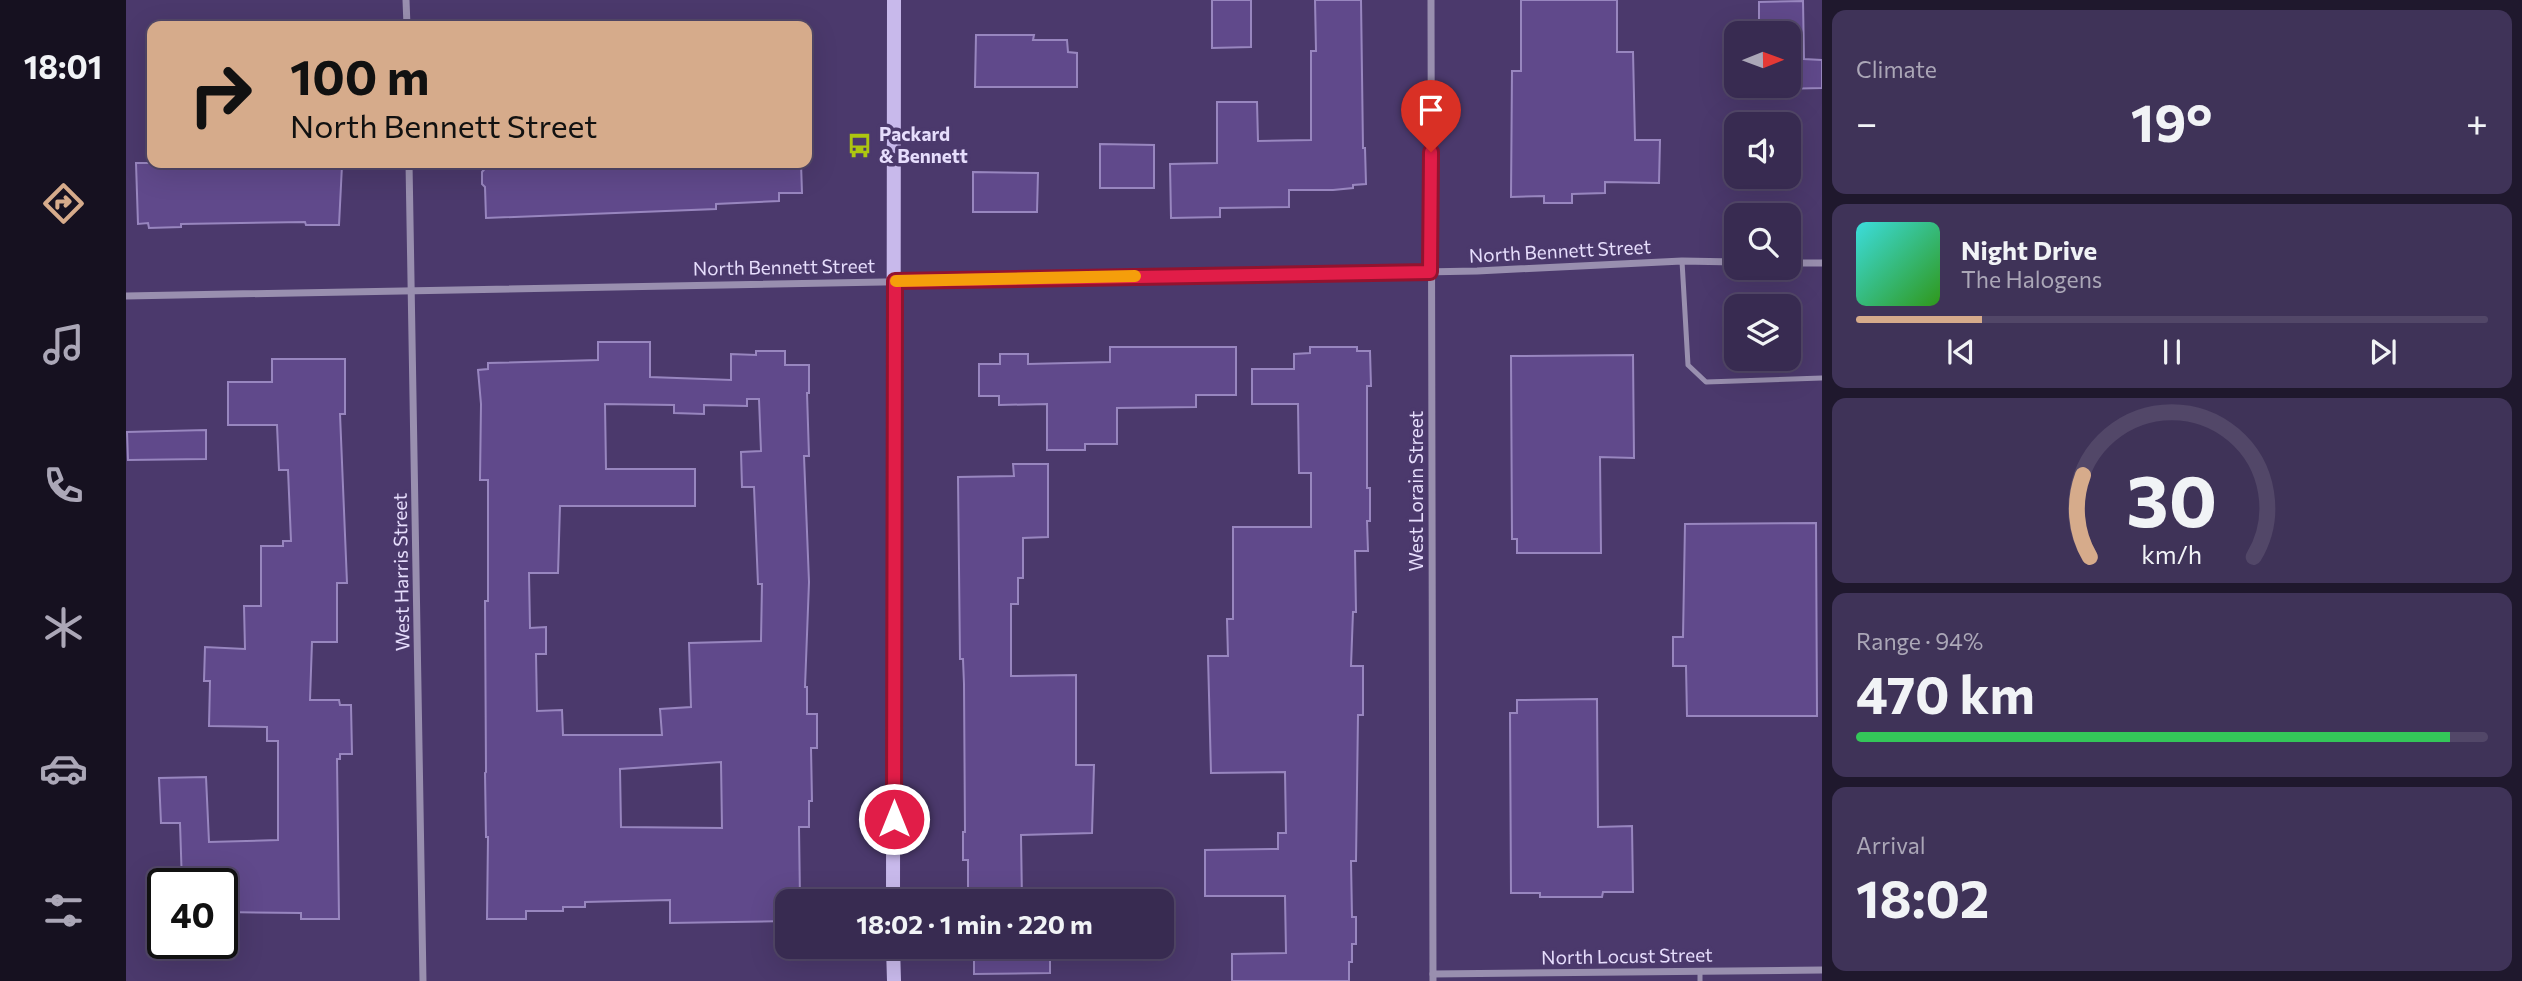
<!DOCTYPE html>
<html lang="en">
<head>
<meta charset="utf-8">
<style>
  body { margin:0; font-family:Commissioner,sans-serif; background:#3f3358; color:#f1f3f6; height:100vh; display:flex; flex-direction:column; font-size:26px; white-space:nowrap }
  * { box-sizing:border-box; margin:0 }
  p { font-size:23px; color:#aba7b7 }
  .icon { flex:none; width:38px; height:38px; fill:none; stroke:currentColor; stroke-width:2; stroke-linecap:round; stroke-linejoin:round }
  .map { position:relative; flex:1; overflow:hidden }
  .drawer { display:flex; flex-direction:column; gap:10px; padding:10px; background:#1f182d; width:700px }
  .drawer>* { flex:none }
  .top-card { position:absolute; left:21px; top:21px; width:665px; height:147px; border-radius:14px; box-shadow:0 7px 28px #0002,0 0 0 2px #524768; background:#d6ab8b; color:#111; overflow:hidden }
  .needle { width:46px; rotate:89deg }
  .controls { position:absolute; left:1598px; top:21px; display:grid; gap:14px }
  .controls a { display:grid; place-items:center; width:77px; height:77px; border-radius:14px; background:#382b51; box-shadow:0 7px 28px #0002,0 0 0 2px #524768; font-size:35px }
  .speed { position:absolute; left:21px; top:868px; display:flex; gap:14px; font-size:35px; font-weight:700; text-align:center }
  .speed>* { display:grid; place-content:center; width:91px; height:91px; border-radius:50%; background:#382b51; box-shadow:0 7px 28px #0002,0 0 0 2px #524768; line-height:1 }
  .speed .limit { border:4px solid #111; border-radius:10px; background:#fff; color:#111 }
  .pin { position:absolute; display:grid; place-items:center; width:60px; height:60px; color:#fff; margin:-72px -30px; border-radius:50% 50% 50% 0; rotate:-45deg; box-shadow:0 0 7px #0007 }
  .pin .icon { rotate:45deg }
  .me { position:absolute; width:77px; margin:-38px; rotate:0deg; stroke-linejoin:round; filter:drop-shadow(0 0 5px #0008) }
  .turn { display:flex; align-items:center; gap:24px; height:147px; padding:0 28px; font-size:32px }
  .turn .icon { width:91px; height:91px; stroke-width:2.5 }
  .turn b { display:block; font-size:49px; line-height:60px }
  .big { font-size:52px; font-weight:700; line-height:1.1 }
  .drawer .widget { flex:1; display:flex; flex-direction:column; justify-content:center; gap:10px; min-width:0; padding:0 24px; border-radius:14px; background:#3f3358 }
  .drawer .dial { align-items:center; gap:0 }
  .dial svg { height:182px; overflow:visible; fill:none; stroke:#524768; stroke-width:7; stroke-linecap:round; text-anchor:middle }
  .dial text { fill:#f1f3f6; stroke:none }
  .song { display:flex; align-items:center; gap:21px }
  .cover { width:84px; height:84px; border-radius:10px; background:linear-gradient(135deg,hsl(180 70% 55%),hsl(110 70% 35%)) }
  .played { height:7px; border-radius:4px; background:linear-gradient(90deg,#d6ab8b 20%,#524768 20%) }
  .keys { display:flex; justify-content:space-around; direction:ltr }
  .heat { display:flex; justify-content:space-between; align-items:center; font-size:38px; direction:ltr }
  .charge { height:10px; border-radius:5px; background:linear-gradient(90deg,#34c759 94%,#524768 0) }
  .trip { position:absolute; left:649px; top:889px; width:399px; height:70px; border-radius:14px; background:#382b51; box-shadow:0 7px 28px #0002,0 0 0 2px #524768; font-weight:700; line-height:70px; text-align:center }
  main { display:flex; flex:1; min-height:0 }
  .tabs { display:flex; flex-direction:column; width:126px; justify-content:space-around; align-items:center; background:#161120; color:#aba7b7 }
  .tabs .icon { width:49px; height:49px }
  .tabs .active { color:#d6ab8b }
  .tabs b { font-size:32px; color:#f1f3f6 }
  .map>svg:first-child { display:block }
  .building { fill:#60498b; stroke:#9886bf; stroke-width:2; fill-rule:evenodd }
  .lines { fill:none; stroke-linecap:round; stroke-linejoin:round }
  .lane { stroke:#998faf; stroke-width:5 }
  .street { stroke:#998faf; stroke-width:7 }
  .secondary { stroke:#c8b9eb; stroke-width:14 }
  .route-casing { stroke:#92132f; stroke-width:18 }
  .route { stroke:#e11d48; stroke-width:12 }
  .slow { stroke:#f59e0b; stroke-width:12 }
  .labels { text-anchor:middle; stroke-width:7; stroke-linejoin:round; paint-order:stroke }
  .poi-label { font-size:19px; font-weight:bold; fill:#e6ddfc; stroke:#4b396c; text-anchor:start }
  .street-label { font-size:19px; fill:#e6ddfc; stroke:#4b396c }
</style>
</head>
<body>
<main>
<nav class="tabs">
<b>18:01</b>
<svg class="icon active" aria-label="directions" viewBox="0 0 24 24"><path d="M12 3l9 9-9 9-9-9zM9 14v-3h6M13 9l2 2-2 2"/></svg>
<svg class="icon" aria-label="music" viewBox="0 0 24 24"><path d="M9 18V5l10-2v13"/><circle cx="6" cy="18" r="3"/><circle cx="16" cy="16" r="3"/></svg>
<svg class="icon" aria-label="phone" viewBox="0 0 24 24"><path d="M5 4h4l2 5-3 2q2 4 5 5l2-3 5 2v4C11 20 4 13 5 4z"/></svg>
<svg class="icon" aria-label="climate" viewBox="0 0 24 24"><path d="M12 3v18M4 7l16 10M4 17L20 7"/></svg>
<svg class="icon" aria-label="car" viewBox="0 0 24 24"><path d="M5 17H2v-5l4-1 3-4h7l3 4 3 1v5h-3M9 17h6M6 11h13"/><circle cx="7" cy="17" r="2"/><circle cx="17" cy="17" r="2"/></svg>
<svg class="icon" aria-label="filters" viewBox="0 0 24 24"><path d="M4 7h16M4 17h16"/><circle cx="9" cy="7" r="2"/><circle cx="15" cy="17" r="2"/></svg>
</nav>
<div class="map">
<svg width="1696" height="981" viewBox="0 0 1696 981">
  <rect width="100%" height="100%" fill="#4b396c"/>
  <g class="building">
    <path d="M 1086,0 L 1125,0 L 1125,47 L 1086,48 Z"/>
    <path d="M 1189,0 L 1235,0 L 1237,148 L 1239,148 L 1240,184 L 1227,185 L 1227,188 L 1207,190 L 1163,190 L 1163,207 L 1094,208 L 1094,217 L 1045,218 L 1044,164 L 1091,163 L 1091,102 L 1131,102 L 1132,141 L 1185,140 L 1185,51 L 1190,51 Z"/>
    <path d="M 1395,0 L 1491,0 L 1491,52 L 1507,52 L 1509,140 L 1534,140 L 1533,183 L 1479,182 L 1479,193 L 1446,194 L 1446,203 L 1418,203 L 1418,196 L 1385,197 L 1386,71 L 1395,71 Z"/>
    <path d="M 1677,1 L 1678,59 L 1696,60 L 1696,88 L 1603,90 L 1603,54 L 1610,54 L 1610,86 L 1662,86 L 1662,33 L 1633,33 L 1633,2 Z"/>
    <path d="M 850,35 L 908,35 L 907,40 L 941,40 L 942,52 L 951,53 L 951,87 L 849,87 Z"/>
    <path d="M 974,144 L 1028,145 L 1028,188 L 974,188 Z"/>
    <path d="M 10,163 L 55,163 L 55,168 L 165,166 L 165,163 L 207,163 L 207,166 L 216,165 L 213,225 L 180,225 L 179,222 L 55,224 L 55,227 L 23,228 L 22,223 L 12,224 Z"/>
    <path d="M 364,163 L 675,163 L 676,193 L 653,193 L 653,201 L 590,204 L 590,209 L 360,218 L 359,187 L 356,184 L 356,172 Z"/>
    <path d="M 847,172 L 912,173 L 911,212 L 847,212 Z"/>
    <path d="M 472,342 L 524,342 L 524,377 L 605,380 L 605,354 L 630,355 L 630,351 L 659,351 L 659,365 L 683,365 L 683,393 L 681,393 L 683,456 L 678,456 L 683,582 L 679,687 L 681,687 L 681,714 L 691,714 L 691,748 L 685,748 L 686,801 L 683,801 L 683,827 L 673,827 L 674,901 L 662,901 L 662,921 L 544,923 L 544,900 L 459,902 L 459,907 L 437,907 L 437,911 L 400,911 L 400,919 L 361,919 L 362,837 L 360,837 L 359,773 L 360,772 L 359,601 L 362,601 L 362,480 L 354,480 L 355,404 L 352,370 L 362,369 L 362,363 L 472,360 ZM 621,399 L 633,399 L 635,451 L 615,452 L 616,487 L 628,487 L 632,584 L 636,584 L 635,641 L 563,643 L 565,707 L 534,709 L 536,735 L 437,735 L 436,710 L 411,711 L 410,654 L 420,654 L 420,627 L 404,628 L 403,573 L 432,573 L 434,506 L 569,506 L 569,469 L 480,469 L 479,404 L 548,405 L 548,413 L 578,414 L 578,405 L 621,406 ZM 595,762 L 596,828 L 495,827 L 494,769 Z"/>
    <path d="M 984,347 L 1110,347 L 1110,395 L 1070,395 L 1070,407 L 991,408 L 991,444 L 959,444 L 959,450 L 921,450 L 921,404 L 873,405 L 873,396 L 853,396 L 853,364 L 874,364 L 874,354 L 902,354 L 902,364 L 984,362 Z"/>
    <path d="M 1184,347 L 1231,347 L 1231,351 L 1244,351 L 1245,386 L 1241,386 L 1241,488 L 1244,488 L 1244,521 L 1241,521 L 1242,551 L 1229,551 L 1230,612 L 1227,612 L 1225,666 L 1237,666 L 1237,715 L 1232,715 L 1230,861 L 1225,861 L 1226,917 L 1230,917 L 1230,944 L 1226,944 L 1226,962 L 1223,962 L 1223,981 L 1106,981 L 1106,954 L 1160,953 L 1159,896 L 1079,896 L 1079,850 L 1152,849 L 1152,833 L 1160,833 L 1159,772 L 1085,773 L 1082,656 L 1102,656 L 1101,619 L 1107,619 L 1107,527 L 1185,527 L 1185,473 L 1173,473 L 1172,404 L 1126,404 L 1126,369 L 1168,369 L 1168,354 L 1184,353 Z"/>
    <path d="M 1507,355 L 1508,458 L 1474,457 L 1475,553 L 1391,553 L 1391,539 L 1386,539 L 1385,356 Z"/>
    <path d="M 146,359 L 219,359 L 219,414 L 214,414 L 221,583 L 211,583 L 211,642 L 186,642 L 184,700 L 213,700 L 214,705 L 225,705 L 226,754 L 214,754 L 214,759 L 211,759 L 213,919 L 175,919 L 175,913 L 96,912 L 96,884 L 56,884 L 54,823 L 35,823 L 33,778 L 80,777 L 83,842 L 152,840 L 152,741 L 141,741 L 141,727 L 83,726 L 84,681 L 78,681 L 79,647 L 119,649 L 118,606 L 135,606 L 135,546 L 157,546 L 157,541 L 165,541 L 162,470 L 153,470 L 151,425 L 102,425 L 102,382 L 146,382 Z"/>
    <path d="M 80,430 L 80,459 L 2,460 L 1,432 Z"/>
    <path d="M 887,464 L 922,464 L 922,537 L 897,538 L 897,578 L 892,578 L 892,604 L 885,604 L 885,676 L 950,675 L 950,765 L 968,765 L 966,833 L 895,835 L 896,901 L 924,901 L 848,901 L 848,888 L 842,888 L 842,860 L 837,860 L 837,832 L 839,832 L 838,684 L 837,659 L 834,659 L 832,477 L 888,476 Z"/>
    <path d="M 1690,523 L 1691,716 L 1561,716 L 1560,666 L 1547,666 L 1547,637 L 1557,637 L 1559,524 Z"/>
    <path d="M 1471,699 L 1472,827 L 1506,826 L 1507,892 L 1477,892 L 1476,897 L 1414,897 L 1414,893 L 1385,893 L 1384,713 L 1391,713 L 1391,700 Z"/>
    <path d="M 848,947 L 924,947 L 924,973 L 848,974 Z"/>
  </g>
  <g class="lines">
    <g class="lane">
      <path d="M 1556,261 L 1562,365 L 1580,382 L 1696,378"/>
      <path d="M 1574,971 L 1574,981"/>
    </g>
    <g class="street">
      <path d="M 280,0 L 281,26"/>
      <path d="M 1305,0 L 1307,981"/>
      <path d="M 283,163 L 297,981"/>
      <path d="M 1662,263 L 1696,263"/>
      <path d="M 0,296 L 1351,271 L 1556,261 L 1610,262"/>
      <path d="M 1307,974 L 1696,970"/>
    </g>
    <g class="secondary">
      <path d="M 767,901 L 768,0"/>
      <path d="M 767,947 L 768,981"/>
    </g>
  </g>
  <g class="lines">
    <defs>
      <path id="route" d="M 768,819 L 769,281 L 1304,272 L 1305,152"/>
    </defs>
    <use href="#route" class="route-casing"/>
    <use href="#route" class="route"/>
    <path class="slow" d="M 770,281 L 1009,276"/>
  </g>
  <defs>
    <symbol id="bus-bare" viewBox="-9 -9 18 18"><path d="M-5-6H5V4H4V6H2V4H-2V6H-4V4H-5ZM-3.5-4V0h7V-4ZM-3.5 1.2v1.5H-2V1.2ZM2 1.2v1.5H3.5V1.2Z" fill="#adc610" stroke="#4b396c" stroke-width="2.5" paint-order="stroke"/></symbol>
  </defs>
  <g fill-rule="evenodd">
    <use href="#bus-bare" x="716" y="128" width="35" height="35"/>
  </g>
  <g class="labels">
    <g class="poi-label">
      <text x="753" y="141">Packard<tspan x="753" dy="22">&amp; Bennett</tspan></text>
    </g>
    <g class="street-label">
      <text transform="translate(1434 251) rotate(-3)" y="7">North Bennett Street</text>
      <text transform="translate(658 267) rotate(-1)" y="7">North Bennett Street</text>
      <text transform="translate(1290 491) rotate(-90)" y="7">West Lorain Street</text>
      <text transform="translate(275 572) rotate(-91)" y="7">West Harris Street</text>
      <text transform="translate(1501 956) rotate(-1)" y="7">North Locust Street</text>
    </g>
  </g>
</svg>
<div class="controls">
<a><svg class="needle" viewBox="-14 -14 28 28"><path d="M0-13l5 13h-10z" fill="#e53935"/><path d="M0 13l5-13h-10z" fill="#aba7b7"/></svg></a>
<a><svg class="icon" aria-label="sound" viewBox="0 0 24 24"><path d="M4 9h4l5-4v14l-5-4H4zM17 9q2 3 0 6"/></svg></a>
<a><svg class="icon" aria-label="search" viewBox="0 0 24 24"><circle cx="10" cy="10" r="6"/><path d="M15 15l6 6"/></svg></a>
<a><svg class="icon" aria-label="layers" viewBox="0 0 24 24"><path d="M12 4l9 5-9 5-9-5zM3 14l9 5 9-5"/></svg></a>
</div>
<div class="speed"><div class="limit">40</div></div>
<div class="pin" style="left:1305px;top:152px;background:#d93025"><svg class="icon" aria-label="arrive" viewBox="0 0 24 24"><path d="M6 21V4h12l-3 4 3 4H6"/></svg></div>
<svg class="me" style="left:768px;top:819px" viewBox="-20 -20 40 40"><circle r="17" fill="#e11d48" stroke="#fff" stroke-width="3"/><path d="M0-11L8 9 0 5-8 9z" fill="#fff"/></svg>
<div class="trip">18:02 · 1 min · 220 m</div>
<div class="top-card">
<div class="turn"><svg class="icon" aria-label="right" viewBox="0 0 24 24"><path d="M7 20v-9h11M14 6l5 5-5 5"/></svg><div><b>100 m</b>North Bennett Street</div></div>
</div>
</div>
<section class="drawer">
<div class="widget"><p>Climate</p>
<div class="heat"><a>−</a><b class="big">19°</b><a>+</a></div>
</div>
<div class="widget">
<div class="song"><i class="cover"></i><div><b>Night Drive</b><p>The Halogens</p></div></div>
<div class="played"></div>
<div class="keys"><svg class="icon" aria-label="previous" viewBox="0 0 24 24"><path d="M18 5L8 12l10 7zM5 5v14"/></svg><svg class="icon" aria-label="pause" viewBox="0 0 24 24"><path d="M8 5v14M16 5v14"/></svg><svg class="icon" aria-label="next" viewBox="0 0 24 24"><path d="M6 5l10 7-10 7zM19 5v14"/></svg></div>
</div>
<div class="widget dial"><svg viewBox="0 0 100 80">
<path d="M14 69A42 42 0 1 1 86 69"/>
<path d="M14 69A42 42 0 0 1 11 33" stroke="#d6ab8b"/>
<text x="50" y="56" font-size="32" font-weight="700">30</text>
<text x="50" y="72" font-size="11">km/h</text>
</svg></div>
<div class="widget"><p>Range · 94%</p><b class="big">470 km</b><div class="charge"></div></div>
<div class="widget"><p>Arrival</p><b class="big">18:02</b></div>
</section>
</main>
</body>
</html>
